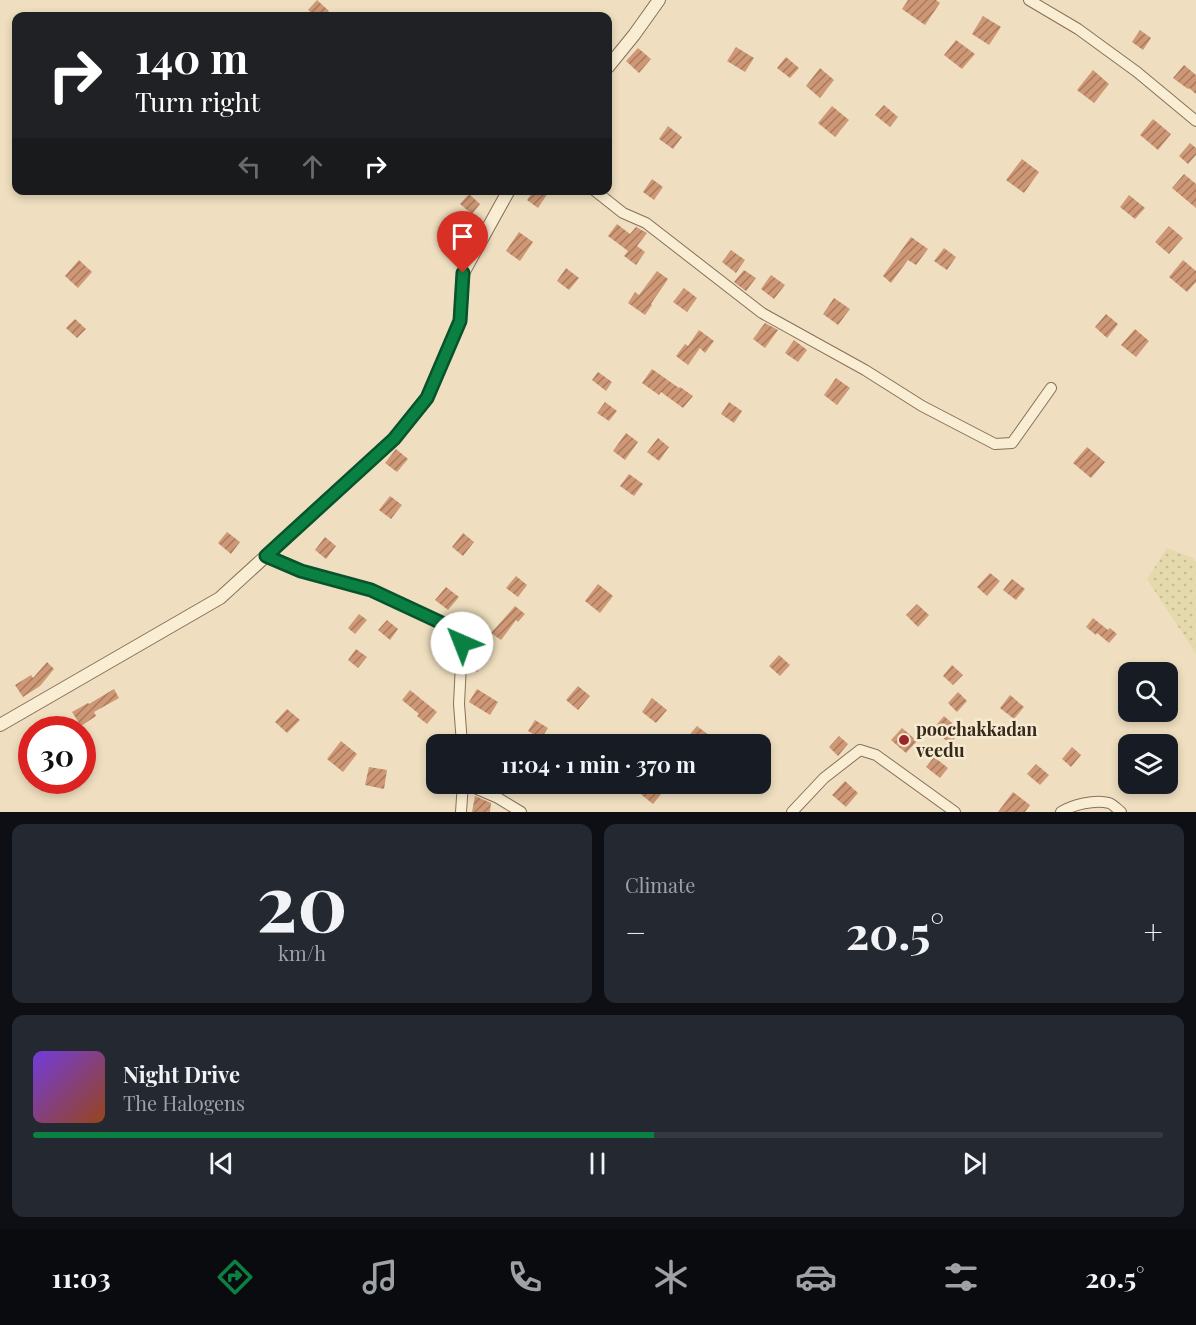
<!DOCTYPE html>
<html lang="en">
<head>
<meta charset="utf-8">
<style>
  body { margin:0; font-family:"Playfair Display",serif; background:#242831; color:#f1f3f6; height:100vh; display:flex; flex-direction:column; font-size:22px; white-space:nowrap }
  * { box-sizing:border-box; margin:0 }
  p { font-size:20px; color:#9ea1a6 }
  .icon { flex:none; width:33px; height:33px; fill:none; stroke:currentColor; stroke-width:2; stroke-linecap:round; stroke-linejoin:round }
  .map { position:relative; height:812px; overflow:hidden }
  .sheet { display:flex; flex-direction:column; gap:12px; padding:12px; background:#0d0f14; flex:1 }
  .sheet>* { flex:none }
  .hud { position:absolute; left:12px; top:12px; width:600px; height:183px; border-radius:12px; box-shadow:0 3px 9px #0003; background:#202124; color:#fff; overflow:hidden }
  .buttons { position:absolute; left:1118px; top:662px; display:grid; gap:12px }
  .buttons a { display:grid; place-items:center; width:60px; height:60px; border-radius:12px; background:#171b24; box-shadow:0 3px 9px #0003; font-size:30px }
  .speed { position:absolute; left:18px; top:716px; display:flex; gap:12px; font-size:30px; font-weight:700; text-align:center }
  .speed>* { display:grid; place-content:center; width:78px; height:78px; border-radius:50%; background:#171b24; box-shadow:0 3px 9px #0003; line-height:1 }
  .speed .limit { border:9px solid #d22; background:#fff; color:#111 }
  .pin { position:absolute; display:grid; place-items:center; width:51px; height:51px; color:#fff; margin:-62px -26px; border-radius:50% 50% 50% 0; rotate:-45deg; box-shadow:0 0 6px #0007 }
  .pin .icon { rotate:45deg }
  .me { position:absolute; width:66px; margin:-33px; rotate:316deg; stroke-linejoin:round; filter:drop-shadow(0 0 4px #0008) }
  .turn { display:flex; align-items:center; gap:21px; height:126px; padding:0 24px; font-size:27px }
  .turn .icon { width:78px; height:78px; stroke-width:2.5 }
  .turn b { display:block; font-size:42px; line-height:51px }
  .lanes { display:flex; align-items:center; height:57px; padding:0 24px; background:#0003; justify-content:center; gap:30px; direction:ltr }
  .lanes .off { opacity:.35 }
  .big { font-size:45px; font-weight:700; line-height:1.1 }
  .sheet .card { flex:1; display:flex; flex-direction:column; justify-content:center; gap:9px; min-width:0; padding:0 21px; border-radius:12px; background:#242831 }
  .sheet .dial { align-items:center; gap:0 }
  .dial b { font-size:78px; line-height:1 }
  .song { display:flex; align-items:center; gap:18px }
  .cover { width:72px; height:72px; border-radius:9px; background:linear-gradient(135deg,hsl(260 70% 55%),hsl(20 70% 35%)) }
  .played { height:6px; border-radius:3px; background:linear-gradient(90deg,#0b8043 55%,#363941 55%) }
  .keys { display:flex; justify-content:space-around; direction:ltr }
  .heat { display:flex; justify-content:space-between; align-items:center; font-size:33px; direction:ltr }
  .sheet .tiles { flex:1; display:grid; gap:12px; grid-template-columns:1fr 1fr }
  .card:last-child { grid-column:span 2 }
  .trip { position:absolute; left:426px; top:734px; width:345px; height:60px; border-radius:12px; background:#171b24; box-shadow:0 3px 9px #0003; font-weight:700; line-height:60px; text-align:center }
  .tab-bar { display:flex; height:96px; justify-content:space-around; align-items:center; background:#090b0e; color:#9ea1a6 }
  .tab-bar .icon { width:42px; height:42px }
  .tab-bar .active { color:#0b8043 }
  .tab-bar b { font-size:27px; color:#f1f3f6 }
  .map>svg:first-child { display:block }
  .farmland { fill:url(#farmland-dots) }
  .building { fill:url(#building-hatch) }
  .lines { fill:none; stroke-linecap:round; stroke-linejoin:round }
  .minor-casing { stroke:#887058; stroke-width:12 }
  .tertiary-casing { stroke:#887058; stroke-width:14 }
  .minor { stroke:#f9edd3; stroke-width:10 }
  .tertiary { stroke:#f9edd3; stroke-width:12 }
  .route-casing { stroke:#07532c; stroke-width:15 }
  .route { stroke:#0b8043; stroke-width:10 }
  .poi-dot { fill:#99262b; stroke:#f6ead0; stroke-width:2 }
  .labels { text-anchor:middle; stroke-width:5; stroke-linejoin:round; paint-order:stroke }
  .poi-label { font-size:18px; font-weight:bold; fill:#37291c; stroke:#f6ead0; text-anchor:start }
</style>
</head>
<body>
<div class="map">
<svg width="1196" height="812" viewBox="0 0 1196 812">
  <defs>
    <pattern id="farmland-dots" width="8" height="8" patternUnits="userSpaceOnUse" patternTransform="scale(1.5)"><rect width="8" height="8" fill="#e5daad"/><path d="M2 2h.1M6 6h.1" fill="none" stroke="#c5bb94" stroke-width="1.8" stroke-linecap="round"/></pattern>
    <pattern id="building-hatch" width="6" height="6" patternUnits="userSpaceOnUse" patternTransform="scale(1.5)"><rect width="6" height="6" fill="#ce9775"/><path d="M-1 1l2-2M0 6l6-6M5 7l2-2" fill="none" stroke="#a87b5f"/></pattern>
  </defs>
  <rect width="100%" height="100%" fill="#efdfc0"/>
  <path class="farmland" d="M 1167,548 L 1193,558 L 1196,562 L 1196,654 L 1147,579 Z"/>
  <g class="building">
    <path d="M 317,0 L 329,11 L 324,16 L 315,16 L 308,10 Z"/>
    <path d="M 908,0 L 936,0 L 940,3 L 925,25 L 902,9 Z"/>
    <path d="M 983,16 L 1001,27 L 989,45 L 972,34 Z"/>
    <path d="M 1140,30 L 1151,38 L 1143,50 L 1132,42 Z"/>
    <path d="M 956,40 L 975,54 L 962,69 L 944,55 Z"/>
    <path d="M 736,47 L 754,58 L 745,72 L 727,61 Z"/>
    <path d="M 638,48 L 651,59 L 639,73 L 626,61 Z"/>
    <path d="M 786,57 L 799,68 L 790,78 L 777,68 Z"/>
    <path d="M 1184,65 L 1196,75 L 1196,94 L 1189,88 L 1188,89 L 1173,78 Z"/>
    <path d="M 820,68 L 834,80 L 820,98 L 806,86 Z"/>
    <path d="M 1093,70 L 1109,84 L 1094,103 L 1077,90 Z"/>
    <path d="M 884,105 L 898,117 L 890,127 L 875,115 Z"/>
    <path d="M 832,106 L 849,120 L 835,137 L 818,123 Z"/>
    <path d="M 1153,119 L 1171,134 L 1158,150 L 1140,135 Z"/>
    <path d="M 668,126 L 682,137 L 673,149 L 659,139 Z"/>
    <path d="M 1190,143 L 1196,148 L 1196,155 L 1188,164 L 1179,156 Z"/>
    <path d="M 1022,159 L 1039,172 L 1024,193 L 1006,180 Z"/>
    <path d="M 1184,174 L 1196,184 L 1196,208 L 1172,188 Z"/>
    <path d="M 652,179 L 663,187 L 654,200 L 643,192 Z"/>
    <path d="M 534,190 L 550,190 L 538,208 L 527,200 Z"/>
    <path d="M 469,194 L 480,204 L 472,214 L 460,204 Z"/>
    <path d="M 1129,195 L 1145,208 L 1135,219 L 1120,207 Z"/>
    <path d="M 617,224 L 630,234 L 636,227 L 647,233 L 637,246 L 645,252 L 636,265 L 624,256 L 628,251 L 608,236 Z"/>
    <path d="M 1169,226 L 1183,238 L 1169,254 L 1155,242 Z"/>
    <path d="M 519,232 L 533,242 L 520,261 L 506,251 Z"/>
    <path d="M 911,237 L 928,249 L 916,265 L 908,260 L 891,283 L 883,276 Z"/>
    <path d="M 944,248 L 956,257 L 947,270 L 934,261 Z"/>
    <path d="M 731,250 L 745,260 L 736,273 L 722,262 Z"/>
    <path d="M 79,260 L 92,272 L 78,288 L 65,276 Z"/>
    <path d="M 1183,260 L 1196,271 L 1196,282 L 1187,292 L 1169,277 Z"/>
    <path d="M 566,268 L 579,278 L 569,290 L 557,281 Z"/>
    <path d="M 744,270 L 756,278 L 746,291 L 734,282 Z"/>
    <path d="M 657,271 L 668,279 L 651,304 L 652,305 L 645,315 L 628,303 L 635,292 L 639,295 Z"/>
    <path d="M 771,275 L 785,285 L 774,299 L 761,289 Z"/>
    <path d="M 684,288 L 697,298 L 687,312 L 673,302 Z"/>
    <path d="M 834,298 L 850,309 L 838,325 L 823,314 Z"/>
    <path d="M 1106,314 L 1118,324 L 1107,338 L 1095,327 Z"/>
    <path d="M 75,319 L 86,329 L 77,338 L 66,328 Z"/>
    <path d="M 765,323 L 778,330 L 765,348 L 753,339 Z"/>
    <path d="M 1135,329 L 1149,341 L 1136,357 L 1121,345 Z"/>
    <path d="M 699,330 L 714,341 L 705,353 L 700,348 L 688,365 L 676,356 L 685,344 L 688,346 Z"/>
    <path d="M 794,340 L 807,350 L 798,362 L 785,353 Z"/>
    <path d="M 652,369 L 679,388 L 680,387 L 693,396 L 683,408 L 661,392 L 659,395 L 642,383 Z"/>
    <path d="M 598,372 L 612,382 L 606,391 L 592,380 Z"/>
    <path d="M 836,378 L 850,388 L 837,405 L 824,395 Z"/>
    <path d="M 605,402 L 617,411 L 609,421 L 597,413 Z"/>
    <path d="M 729,402 L 742,411 L 734,423 L 721,414 Z"/>
    <path d="M 626,433 L 638,442 L 625,460 L 613,451 Z"/>
    <path d="M 658,438 L 669,447 L 659,461 L 647,452 Z"/>
    <path d="M 1087,447 L 1105,462 L 1091,478 L 1073,463 Z"/>
    <path d="M 396,449 L 408,459 L 397,472 L 385,463 Z"/>
    <path d="M 629,474 L 643,484 L 634,496 L 620,486 Z"/>
    <path d="M 390,496 L 402,505 L 391,519 L 379,510 Z"/>
    <path d="M 227,532 L 240,542 L 231,554 L 218,543 Z"/>
    <path d="M 463,533 L 474,542 L 463,556 L 452,547 Z"/>
    <path d="M 325,537 L 336,546 L 326,559 L 315,550 Z"/>
    <path d="M 990,573 L 1000,581 L 987,596 L 977,587 Z"/>
    <path d="M 516,576 L 527,585 L 518,597 L 506,588 Z"/>
    <path d="M 1012,579 L 1025,589 L 1016,600 L 1003,590 Z"/>
    <path d="M 598,584 L 613,596 L 600,613 L 585,601 Z"/>
    <path d="M 446,587 L 459,597 L 448,610 L 435,600 Z"/>
    <path d="M 917,604 L 929,615 L 918,627 L 906,615 Z"/>
    <path d="M 515,606 L 525,614 L 518,622 L 516,620 L 501,640 L 491,633 Z"/>
    <path d="M 359,614 L 367,620 L 355,634 L 348,628 Z"/>
    <path d="M 1093,618 L 1108,630 L 1110,628 L 1117,634 L 1109,643 L 1097,633 L 1096,635 L 1086,627 Z"/>
    <path d="M 387,620 L 398,629 L 390,640 L 378,630 Z"/>
    <path d="M 356,649 L 367,657 L 358,668 L 348,660 Z"/>
    <path d="M 475,651 L 487,660 L 477,672 L 468,665 L 469,659 Z"/>
    <path d="M 779,655 L 790,665 L 780,676 L 769,666 Z"/>
    <path d="M 47,662 L 54,669 L 40,686 L 23,697 L 15,685 L 31,675 L 33,678 Z"/>
    <path d="M 952,665 L 963,675 L 953,685 L 943,676 Z"/>
    <path d="M 578,686 L 590,696 L 578,710 L 566,700 Z"/>
    <path d="M 114,689 L 119,698 L 94,712 L 96,716 L 81,726 L 72,712 L 88,703 L 89,704 Z"/>
    <path d="M 477,689 L 498,702 L 490,715 L 469,702 Z"/>
    <path d="M 410,690 L 437,712 L 427,724 L 417,716 L 419,714 L 402,700 Z"/>
    <path d="M 958,692 L 967,701 L 957,712 L 948,703 Z"/>
    <path d="M 1010,695 L 1024,707 L 1014,719 L 1000,708 Z"/>
    <path d="M 652,698 L 667,710 L 656,723 L 642,712 Z"/>
    <path d="M 287,709 L 300,720 L 287,733 L 275,722 Z"/>
    <path d="M 944,716 L 961,731 L 950,744 L 933,729 Z"/>
    <path d="M 535,720 L 548,728 L 541,739 L 528,731 Z"/>
    <path d="M 697,726 L 710,736 L 703,744 L 692,744 L 686,739 Z"/>
    <path d="M 902,728 L 917,741 L 906,753 L 891,740 Z"/>
    <path d="M 839,736 L 848,744 L 838,756 L 829,747 Z"/>
    <path d="M 341,741 L 357,754 L 343,772 L 327,759 Z"/>
    <path d="M 1072,747 L 1081,755 L 1071,767 L 1062,759 Z"/>
    <path d="M 934,757 L 948,768 L 940,778 L 926,767 Z"/>
    <path d="M 1036,764 L 1049,775 L 1040,785 L 1027,774 Z"/>
    <path d="M 369,767 L 387,770 L 384,789 L 365,785 Z"/>
    <path d="M 845,781 L 858,793 L 846,807 L 832,795 Z"/>
    <path d="M 645,783 L 649,783 L 662,793 L 653,804 L 638,792 Z"/>
    <path d="M 1013,792 L 1030,805 L 1025,812 L 998,812 Z"/>
    <path d="M 475,796 L 491,803 L 490,812 L 472,812 Z"/>
  </g>
  <g class="lines">
    <defs>
      <g id="minor">
        <path d="M 1029,0 L 1078,29 L 1137,72 L 1196,121"/>
        <path d="M 594,190 L 623,213 L 646,223 L 762,313 L 865,370 L 922,406 L 995,444 L 1012,443 L 1051,388"/>
        <path d="M 266,556 L 301,571 L 371,590 L 459,631 L 462,643 L 459,704 L 462,744"/>
        <path d="M 463,783 L 498,798 L 521,812"/>
        <path d="M 461,812 L 463,783"/>
        <path d="M 792,812 L 824,778 L 860,750 L 876,755 L 955,812"/>
        <path d="M 1061,812 C 1072,805 1095,799 1109,803 C 1113,804 1117,809 1121,812"/>
      </g>
      <g id="tertiary">
        <path d="M 608,67 L 634,35 L 659,0"/>
        <path d="M 0,725 L 220,598 L 394,439 L 427,398 L 460,321 L 463,273 L 509,190"/>
      </g>
    </defs>
    <use href="#minor" class="minor-casing"/>
    <use href="#tertiary" class="tertiary-casing"/>
    <use href="#minor" class="minor"/>
    <use href="#tertiary" class="tertiary"/>
  </g>
  <g class="lines">
    <defs>
      <path id="route" d="M 462,643 L 459,631 L 371,590 L 301,571 L 266,556 L 394,439 L 427,398 L 460,321 L 463,273"/>
    </defs>
    <use href="#route" class="route-casing"/>
    <use href="#route" class="route"/>
  </g>
  <circle class="poi-dot" cx="904" cy="740" r="6"/>
  <g class="labels">
    <g class="poi-label">
      <text x="916" y="736">poochakkadan<tspan x="916" dy="21">veedu</tspan></text>
    </g>
  </g>
</svg>
<div class="buttons">
<a><svg class="icon" aria-label="search" viewBox="0 0 24 24"><circle cx="10" cy="10" r="6"/><path d="M15 15l6 6"/></svg></a>
<a><svg class="icon" aria-label="layers" viewBox="0 0 24 24"><path d="M12 4l9 5-9 5-9-5zM3 14l9 5 9-5"/></svg></a>
</div>
<div class="speed"><div class="limit">30</div></div>
<div class="pin" style="left:463px;top:273px;background:#d93025"><svg class="icon" aria-label="arrive" viewBox="0 0 24 24"><path d="M6 21V4h12l-3 4 3 4H6"/></svg></div>
<svg class="me" style="left:462px;top:643px" viewBox="-20 -20 40 40"><circle r="19" fill="#fff"/><path d="M0-13L10 11 0 6-10 11z" fill="#0b8043"/></svg>
<div class="trip">11:04 · 1 min · 370 m</div>
<div class="hud">
<div class="turn"><svg class="icon" aria-label="right" viewBox="0 0 24 24"><path d="M7 20v-9h11M14 6l5 5-5 5"/></svg><div><b>140 m</b>Turn right</div></div>
<div class="lanes"><svg class="icon off" aria-label="left" viewBox="0 0 24 24"><path d="M17 20v-9H6M10 6l-5 5 5 5"/></svg><svg class="icon off" aria-label="ahead" viewBox="0 0 24 24"><path d="M12 20V5M6 11l6-6 6 6"/></svg><svg class="icon" aria-label="right" viewBox="0 0 24 24"><path d="M7 20v-9h11M14 6l5 5-5 5"/></svg></div>
</div>
</div>
<section class="sheet">
<div class="tiles">
<div class="card dial"><b>20</b><p>km/h</p></div>
<div class="card"><p>Climate</p>
<div class="heat"><a>−</a><b class="big">20.5°</b><a>+</a></div>
</div>
<div class="card">
<div class="song"><i class="cover"></i><div><b>Night Drive</b><p>The Halogens</p></div></div>
<div class="played"></div>
<div class="keys"><svg class="icon" aria-label="previous" viewBox="0 0 24 24"><path d="M18 5L8 12l10 7zM5 5v14"/></svg><svg class="icon" aria-label="pause" viewBox="0 0 24 24"><path d="M8 5v14M16 5v14"/></svg><svg class="icon" aria-label="next" viewBox="0 0 24 24"><path d="M6 5l10 7-10 7zM19 5v14"/></svg></div>
</div>
</div>
</section>
<nav class="tab-bar">
<b>11:03</b>
<svg class="icon active" aria-label="directions" viewBox="0 0 24 24"><path d="M12 3l9 9-9 9-9-9zM9 14v-3h6M13 9l2 2-2 2"/></svg>
<svg class="icon" aria-label="music" viewBox="0 0 24 24"><path d="M9 18V5l10-2v13"/><circle cx="6" cy="18" r="3"/><circle cx="16" cy="16" r="3"/></svg>
<svg class="icon" aria-label="phone" viewBox="0 0 24 24"><path d="M5 4h4l2 5-3 2q2 4 5 5l2-3 5 2v4C11 20 4 13 5 4z"/></svg>
<svg class="icon" aria-label="climate" viewBox="0 0 24 24"><path d="M12 3v18M4 7l16 10M4 17L20 7"/></svg>
<svg class="icon" aria-label="car" viewBox="0 0 24 24"><path d="M5 17H2v-5l4-1 3-4h7l3 4 3 1v5h-3M9 17h6M6 11h13"/><circle cx="7" cy="17" r="2"/><circle cx="17" cy="17" r="2"/></svg>
<svg class="icon" aria-label="filters" viewBox="0 0 24 24"><path d="M4 7h16M4 17h16"/><circle cx="9" cy="7" r="2"/><circle cx="15" cy="17" r="2"/></svg>
<b>20.5°</b>
</nav>
</body>
</html>
